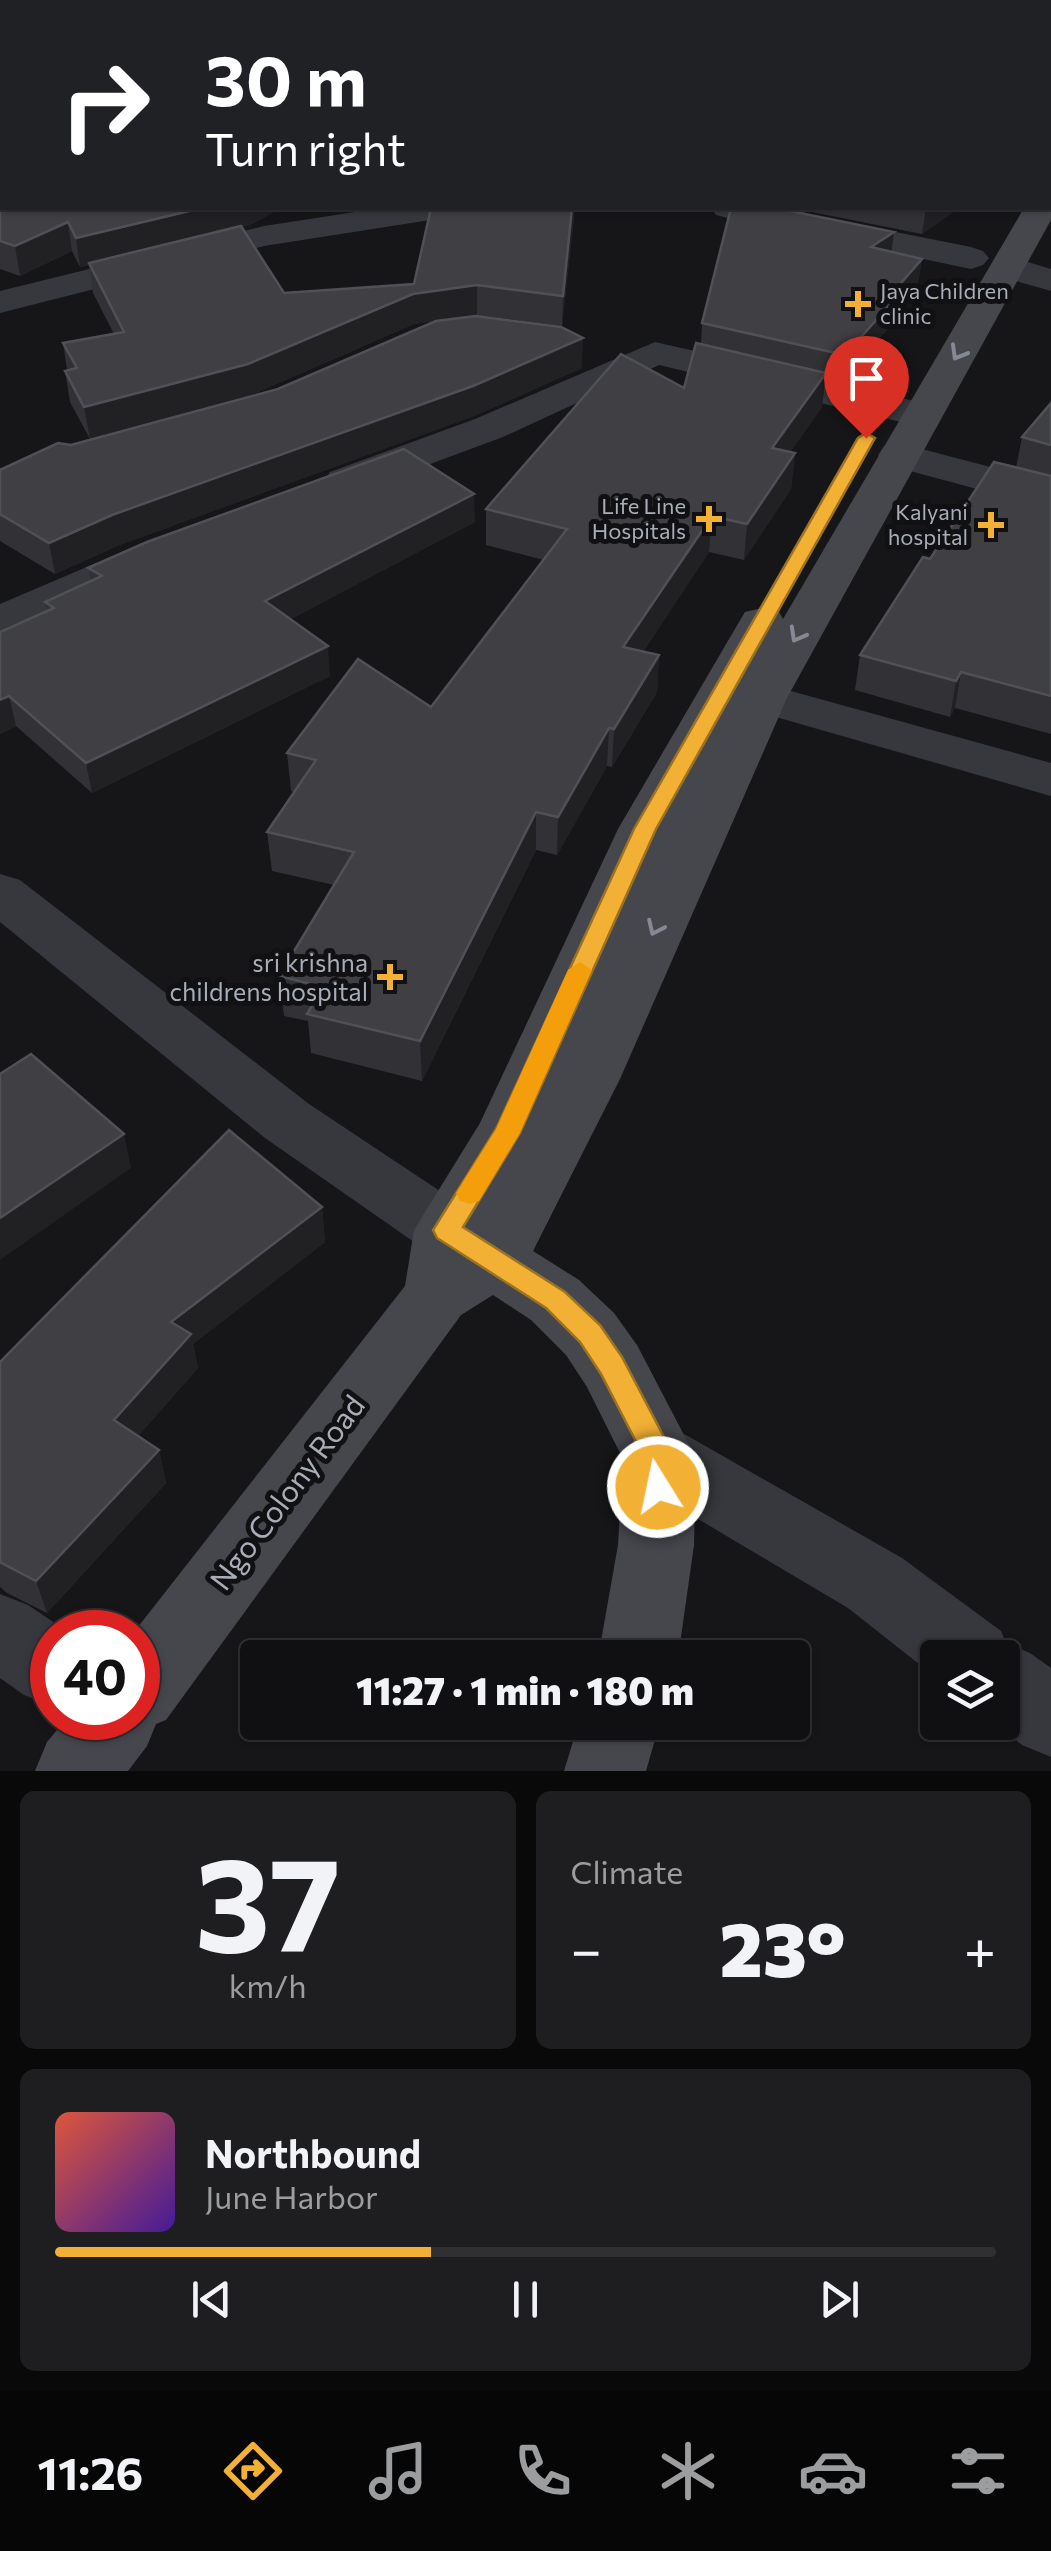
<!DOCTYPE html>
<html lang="en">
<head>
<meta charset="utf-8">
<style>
  body { margin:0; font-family:Commissioner,sans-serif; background:#1e1e20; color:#f1f3f6; height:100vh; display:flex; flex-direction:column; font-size:38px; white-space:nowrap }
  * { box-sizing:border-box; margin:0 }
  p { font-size:32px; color:#9c9d9f }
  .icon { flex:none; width:55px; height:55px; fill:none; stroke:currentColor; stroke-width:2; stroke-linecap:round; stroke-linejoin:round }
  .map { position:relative; height:1771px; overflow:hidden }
  .sheet { display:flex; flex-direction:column; gap:20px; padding:20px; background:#09090a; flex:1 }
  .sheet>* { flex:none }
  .guide { position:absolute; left:0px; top:0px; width:1052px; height:210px; box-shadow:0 2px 8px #0004,0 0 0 2px #303032; background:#202124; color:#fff; overflow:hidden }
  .tools { position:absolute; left:920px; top:1640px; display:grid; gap:20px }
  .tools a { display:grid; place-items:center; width:100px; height:100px; border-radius:10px; background:#101012; box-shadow:0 2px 8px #0004,0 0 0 2px #303032; font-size:50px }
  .speed { position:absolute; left:30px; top:1610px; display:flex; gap:20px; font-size:50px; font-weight:700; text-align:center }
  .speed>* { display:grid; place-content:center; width:130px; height:130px; border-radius:50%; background:#101012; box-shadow:0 2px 8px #0004,0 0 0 2px #303032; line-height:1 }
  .speed .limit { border:15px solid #d22; background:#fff; color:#111 }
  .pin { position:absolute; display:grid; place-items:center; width:85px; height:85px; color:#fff; margin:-102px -42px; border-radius:50% 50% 50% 0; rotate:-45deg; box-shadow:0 0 10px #0007 }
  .pin .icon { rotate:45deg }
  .me { position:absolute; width:110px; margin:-55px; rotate:350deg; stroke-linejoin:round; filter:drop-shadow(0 0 8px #0008) }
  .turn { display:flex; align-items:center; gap:35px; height:210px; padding:0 40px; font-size:45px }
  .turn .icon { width:130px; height:130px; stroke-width:2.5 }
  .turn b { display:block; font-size:70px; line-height:85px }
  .big { font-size:75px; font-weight:800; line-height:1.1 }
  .sheet .widget { flex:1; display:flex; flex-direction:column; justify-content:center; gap:15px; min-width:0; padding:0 35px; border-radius:15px; background:#1e1e20 }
  .sheet .dial { align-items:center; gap:0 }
  .dial b { font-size:130px; line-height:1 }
  .song { display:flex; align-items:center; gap:30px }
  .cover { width:120px; height:120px; border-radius:15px; background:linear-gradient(135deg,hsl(10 70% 55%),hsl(260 70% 35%)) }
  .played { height:10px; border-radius:5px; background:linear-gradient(90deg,#f2b134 40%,#303032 40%) }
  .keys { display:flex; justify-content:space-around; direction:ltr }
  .heat { display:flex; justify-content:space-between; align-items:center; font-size:55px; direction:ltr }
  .sheet .tiles { flex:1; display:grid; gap:20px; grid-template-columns:1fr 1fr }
  .widget:last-child { grid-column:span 2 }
  .trip { position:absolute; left:240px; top:1640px; width:570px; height:100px; border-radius:10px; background:#101012; box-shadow:0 2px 8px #0004,0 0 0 2px #303032; font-weight:800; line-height:100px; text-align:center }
  .dock { display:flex; height:160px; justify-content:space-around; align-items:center; background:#060607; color:#9c9d9f }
  .dock .icon { width:70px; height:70px }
  .dock .active { color:#f2b134 }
  .dock b { font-size:45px; color:#f1f3f6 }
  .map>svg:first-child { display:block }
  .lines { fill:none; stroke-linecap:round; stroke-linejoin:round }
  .street { fill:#37383d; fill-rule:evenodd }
  .secondary { fill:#45474d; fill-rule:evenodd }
  .wall { fill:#323236 }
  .shaded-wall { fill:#212124 }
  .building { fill:#3f3f44; stroke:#4f5156; stroke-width:2.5 }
  .oneway { stroke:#858993 }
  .route { fill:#f2b134; stroke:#9d7322; stroke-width:2.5 }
  .slow { fill:#f59e0b }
  .poi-dot { fill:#f2b134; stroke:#111113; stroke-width:4 }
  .labels { text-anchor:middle; stroke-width:10; stroke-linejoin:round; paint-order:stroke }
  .far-poi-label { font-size:22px; fill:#a8adb8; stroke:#111113; text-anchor:end }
  .poi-label { font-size:25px; fill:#a8adb8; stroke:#111113; text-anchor:end }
  .near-street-label { font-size:30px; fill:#a8adb8; stroke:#111113 }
</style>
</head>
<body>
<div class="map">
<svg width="1051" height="1771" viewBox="0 0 1051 1771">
  <rect width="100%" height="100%" fill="#161618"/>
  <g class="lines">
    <g class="street">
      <path d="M 840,0 L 877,0 L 879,2 L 842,2 Z"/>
      <path d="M 381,208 L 460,208 L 455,215 L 443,218 L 264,246 L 0,313 L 0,291 L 264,226 Z"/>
      <path d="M 711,208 L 775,208 L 971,247 L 983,251 L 989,258 L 983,265 L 971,269 L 728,218 L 716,215 Z"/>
      <path d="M 1008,256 L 1051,269 L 1051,291 L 995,275 L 990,267 L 995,259 Z"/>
      <path d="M 655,342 L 936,406 L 942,415 L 936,424 L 922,427 L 659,365 L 503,437 L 360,490 L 345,494 L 330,490 L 324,481 L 330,472 L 475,419 Z"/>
      <path d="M 899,443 L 1051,483 L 1051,509 L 884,464 L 878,455 L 884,446 Z"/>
      <path d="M 157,537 L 173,541 L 179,550 L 173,559 L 0,635 L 0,604 Z"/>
      <path d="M 762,683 L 1051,763 L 1051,796 L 745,708 L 737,698 L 745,688 Z"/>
      <path d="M 0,874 L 20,880 L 309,1104 L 470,1211 L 480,1230 L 470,1249 L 447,1256 L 424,1249 L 265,1138 L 0,922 Z"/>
      <path d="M 660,1426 L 686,1435 L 902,1558 L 1001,1631 L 1006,1643 L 1030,1653 L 1051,1668 L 1051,1757 L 1022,1745 L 993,1722 L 1002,1722 L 1002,1658 L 938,1658 L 938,1679 L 848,1608 L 634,1481 L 624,1458 L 634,1435 Z"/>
      <path d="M 0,1594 L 28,1605 L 68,1632 L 52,1632 L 52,1706 L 24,1695 L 0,1678 Z"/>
    </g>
    <g class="secondary">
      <path d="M 1051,111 L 1051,131 L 1050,131 L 1050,111 Z"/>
      <path d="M 1051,200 L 1051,220 L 787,698 L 620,1079 L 533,1251 L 579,1280 L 614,1313 L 637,1345 L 696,1458 L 694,1545 L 678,1658 L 598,1658 L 618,1545 L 623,1459 L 587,1387 L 566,1355 L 531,1320 L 493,1295 L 461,1315 L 166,1720 L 156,1724 L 147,1746 L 128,1771 L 35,1771 L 47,1742 L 67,1718 L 138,1718 L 138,1632 L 134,1632 L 405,1286 L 414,1230 L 480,1123 L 618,829 L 739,622 L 745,612 L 762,608 L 779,612 L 783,619 L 1024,208 L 1050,208 Z"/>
      <path d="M 579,1722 L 660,1722 L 646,1771 L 564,1771 Z"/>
    </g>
  </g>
  <g class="wall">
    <path d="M 0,0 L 514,0 L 514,2 L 251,225 L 242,227 L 284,293 L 414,284 L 431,208 L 575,208 L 562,326 L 477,315 L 582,368 L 474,416 L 117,546 L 55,574 L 0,541 L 0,470 L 71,445 L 278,389 L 434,321 L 414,324 L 251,395 L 90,439 L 70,402 L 65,371 L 67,370 L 63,343 L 114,334 L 93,293 L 89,265 L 80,267 L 72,251 L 20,276 L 0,269 Z"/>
    <path d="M 792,208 L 959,208 L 922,234 Z"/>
    <path d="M 891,252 L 922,259 L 918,283 L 892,315 L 891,325 L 842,381 L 826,377 L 822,407 L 790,452 L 795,453 L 791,489 L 744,560 L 709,552 L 643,652 L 659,655 L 657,692 L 612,767 L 607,766 L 557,855 L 536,850 L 422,1081 L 311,1053 L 308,1021 L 284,1016 L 279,976 L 334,885 L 272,871 L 267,832 L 294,792 L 291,791 L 287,753 L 431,707 L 544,560 L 486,545 L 486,509 L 684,388 L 701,344 L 702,323 Z"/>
    <path d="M 1051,403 L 1051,734 L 955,708 L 950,717 L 855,690 L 860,655 L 930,559 L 1016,468 L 1022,437 Z"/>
    <path d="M 475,522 L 290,619 L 330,676 L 92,793 L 16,726 L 0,734 L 0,632 L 47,611 L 45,602 L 91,581 L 88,568 Z"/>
    <path d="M 322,1207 L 325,1242 L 193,1344 L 198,1368 L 138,1436 L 159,1450 L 166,1483 L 47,1613 L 7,1593 L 0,1587 L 0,1362 Z"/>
  </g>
  <g class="shaded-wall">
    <path d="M 202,208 L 281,208 L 251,225 L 80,267 L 76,238 Z"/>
    <path d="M 572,208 L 575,208 L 562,326 L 563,296 Z"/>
    <path d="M 926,208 L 959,208 L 922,234 Z"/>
    <path d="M 68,222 L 72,251 L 20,276 L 15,246 Z"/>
    <path d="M 894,232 L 891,256 L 871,247 Z"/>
    <path d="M 922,259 L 918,283 L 892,315 L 891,325 L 842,381 L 845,355 L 888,298 Z"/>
    <path d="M 477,285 L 477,315 L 414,324 L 251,395 L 90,439 L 84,407 L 413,294 Z"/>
    <path d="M 583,338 L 582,368 L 474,416 L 117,546 L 55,574 L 49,543 L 112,515 Z"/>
    <path d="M 826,373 L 822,407 L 768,484 L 772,448 Z"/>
    <path d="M 795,453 L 791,489 L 744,560 L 747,524 Z"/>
    <path d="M 474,494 L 475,522 L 269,631 L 265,601 Z"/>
    <path d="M 712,516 L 709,552 L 622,684 L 623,647 Z"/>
    <path d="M 328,646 L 330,676 L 92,793 L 86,763 Z"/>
    <path d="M 659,655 L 657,692 L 612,767 L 614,729 Z"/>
    <path d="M 961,672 L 955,708 L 950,717 L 956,681 Z"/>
    <path d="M 9,696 L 16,726 L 0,734 L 0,700 Z"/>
    <path d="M 609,728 L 607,766 L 557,855 L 558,817 Z"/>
    <path d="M 536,812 L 536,850 L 422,1081 L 420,1041 Z"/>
    <path d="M 124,1134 L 131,1168 L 0,1260 L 0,1218 Z"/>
    <path d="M 322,1207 L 325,1242 L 193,1344 L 198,1368 L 123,1454 L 114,1420 L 171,1322 Z"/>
    <path d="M 159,1450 L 166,1483 L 47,1613 L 36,1581 Z"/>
  </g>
  <g class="building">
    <path d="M 0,0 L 504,0 L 498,2 L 2,2 L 2,208 L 202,208 L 76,238 L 68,222 L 15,246 L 0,241 Z"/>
    <path d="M 431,208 L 572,208 L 563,296 L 477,285 L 413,294 L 248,364 L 84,407 L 65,371 L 77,368 L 63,343 L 124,332 L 89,263 L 241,226 L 284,293 L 414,284 Z"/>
    <path d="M 731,208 L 776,208 L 894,232 L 871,247 L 922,259 L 888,298 L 894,300 L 845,355 L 702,323 Z"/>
    <path d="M 476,316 L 561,327 L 583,338 L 473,386 L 112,515 L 49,543 L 0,514 L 0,470 L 58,443 L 71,445 L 278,389 L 436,321 Z"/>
    <path d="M 696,343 L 826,373 L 772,448 L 795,453 L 747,524 L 712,516 L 623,647 L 659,655 L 614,729 L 609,728 L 558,817 L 536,812 L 420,1041 L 307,1014 L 323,987 L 279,976 L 354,852 L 267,832 L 316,760 L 287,753 L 358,659 L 431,707 L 567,529 L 486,509 L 621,354 L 684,388 Z"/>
    <path d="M 1051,403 L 1051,445 L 1022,437 Z"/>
    <path d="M 404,449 L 474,494 L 265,601 L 328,646 L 86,763 L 9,696 L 0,700 L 0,632 L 54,608 L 45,602 L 102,576 L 88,568 L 147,542 Z"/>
    <path d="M 994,462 L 1051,476 L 1051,696 L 961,672 L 956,681 L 860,655 L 923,557 L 930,559 Z"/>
    <path d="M 31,1054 L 124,1134 L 0,1218 L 0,1074 Z"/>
    <path d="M 229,1130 L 322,1207 L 171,1322 L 191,1334 L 114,1420 L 159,1450 L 36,1581 L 0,1562 L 0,1362 Z"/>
  </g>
  <defs><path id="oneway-chevron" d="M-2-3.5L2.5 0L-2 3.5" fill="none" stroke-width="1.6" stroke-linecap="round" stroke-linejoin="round" transform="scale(2.5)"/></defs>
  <g class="oneway">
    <use href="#oneway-chevron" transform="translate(958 353) rotate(120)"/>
    <use href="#oneway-chevron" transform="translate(797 635) rotate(119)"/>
    <use href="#oneway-chevron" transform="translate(655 928) rotate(115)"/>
  </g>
  <path class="route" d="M 866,433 L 875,438 L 656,829 L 520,1133 L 463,1227 L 565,1292 L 600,1325 L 622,1357 L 675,1458 L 669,1496 L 658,1500 L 647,1496 L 643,1487 L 645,1459 L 601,1374 L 580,1342 L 546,1308 L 437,1238 L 433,1230 L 496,1129 L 634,829 L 858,438 Z"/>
  <path class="slow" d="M 580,962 L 592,970 L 520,1133 L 479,1201 L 470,1204 L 460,1201 L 456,1193 L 496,1129 L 568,970 Z"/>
  <g class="poi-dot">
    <path d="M853 289h10v10h10v10h-10v10h-10v-10h-10v-10h10z"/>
    <path d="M704 504h10v10h10v10h-10v10h-10v-10h-10v-10h10z"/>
    <path d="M986 510h10v10h10v10h-10v10h-10v-10h-10v-10h10z"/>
    <path d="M385 962h10v10h10v10h-10v10h-10v-10h-10v-10h10z"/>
  </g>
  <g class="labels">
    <g class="far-poi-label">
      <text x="880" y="299" text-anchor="start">Jaya Children<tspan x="880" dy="25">clinic</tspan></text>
      <text x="686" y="514">Life Line<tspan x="686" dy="25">Hospitals</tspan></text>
      <text x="968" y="520">Kalyani<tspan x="968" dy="25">hospital</tspan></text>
    </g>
    <g class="poi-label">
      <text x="368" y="972">sri krishna<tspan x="368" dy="29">childrens hospital</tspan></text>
    </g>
    <g class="near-street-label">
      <text transform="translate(288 1493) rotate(-53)" y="10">Ngo Colony Road</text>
    </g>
  </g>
</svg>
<div class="tools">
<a><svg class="icon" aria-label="layers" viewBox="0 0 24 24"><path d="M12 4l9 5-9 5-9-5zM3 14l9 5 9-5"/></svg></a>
</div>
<div class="speed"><div class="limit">40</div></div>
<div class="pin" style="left:866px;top:438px;background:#d93025"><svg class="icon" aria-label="arrive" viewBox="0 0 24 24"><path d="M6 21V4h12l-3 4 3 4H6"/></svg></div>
<svg class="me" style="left:658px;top:1487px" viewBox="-20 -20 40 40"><circle r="17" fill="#f2b134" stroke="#fff" stroke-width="3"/><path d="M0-11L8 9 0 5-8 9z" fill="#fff"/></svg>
<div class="trip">11:27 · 1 min · 180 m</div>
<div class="guide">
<div class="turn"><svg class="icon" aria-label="right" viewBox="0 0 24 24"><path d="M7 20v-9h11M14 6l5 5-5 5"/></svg><div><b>30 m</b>Turn right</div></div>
</div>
</div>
<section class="sheet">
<div class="tiles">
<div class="widget dial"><b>37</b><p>km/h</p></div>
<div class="widget"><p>Climate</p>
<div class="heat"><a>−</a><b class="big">23°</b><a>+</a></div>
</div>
<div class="widget">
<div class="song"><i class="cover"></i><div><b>Northbound</b><p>June Harbor</p></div></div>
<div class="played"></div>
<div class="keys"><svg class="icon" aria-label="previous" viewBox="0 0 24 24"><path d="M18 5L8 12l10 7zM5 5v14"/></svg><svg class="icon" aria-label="pause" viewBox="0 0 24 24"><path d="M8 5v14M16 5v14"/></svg><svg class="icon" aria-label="next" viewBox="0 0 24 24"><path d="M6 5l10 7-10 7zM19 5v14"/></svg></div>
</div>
</div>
</section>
<nav class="dock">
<b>11:26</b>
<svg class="icon active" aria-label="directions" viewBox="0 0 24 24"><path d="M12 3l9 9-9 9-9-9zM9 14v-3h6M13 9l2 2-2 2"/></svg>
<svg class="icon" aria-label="music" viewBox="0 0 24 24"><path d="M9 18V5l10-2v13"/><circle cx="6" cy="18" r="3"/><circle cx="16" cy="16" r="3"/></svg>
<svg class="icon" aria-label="phone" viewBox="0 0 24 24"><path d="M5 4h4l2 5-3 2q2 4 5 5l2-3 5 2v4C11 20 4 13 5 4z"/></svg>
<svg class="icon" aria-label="climate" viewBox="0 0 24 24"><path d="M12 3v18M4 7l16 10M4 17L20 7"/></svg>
<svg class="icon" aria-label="car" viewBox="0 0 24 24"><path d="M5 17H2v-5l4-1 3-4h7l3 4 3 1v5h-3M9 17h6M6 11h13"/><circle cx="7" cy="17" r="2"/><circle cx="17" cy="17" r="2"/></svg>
<svg class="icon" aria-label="filters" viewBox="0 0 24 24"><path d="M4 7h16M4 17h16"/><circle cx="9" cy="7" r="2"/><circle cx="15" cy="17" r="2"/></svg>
</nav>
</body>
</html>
